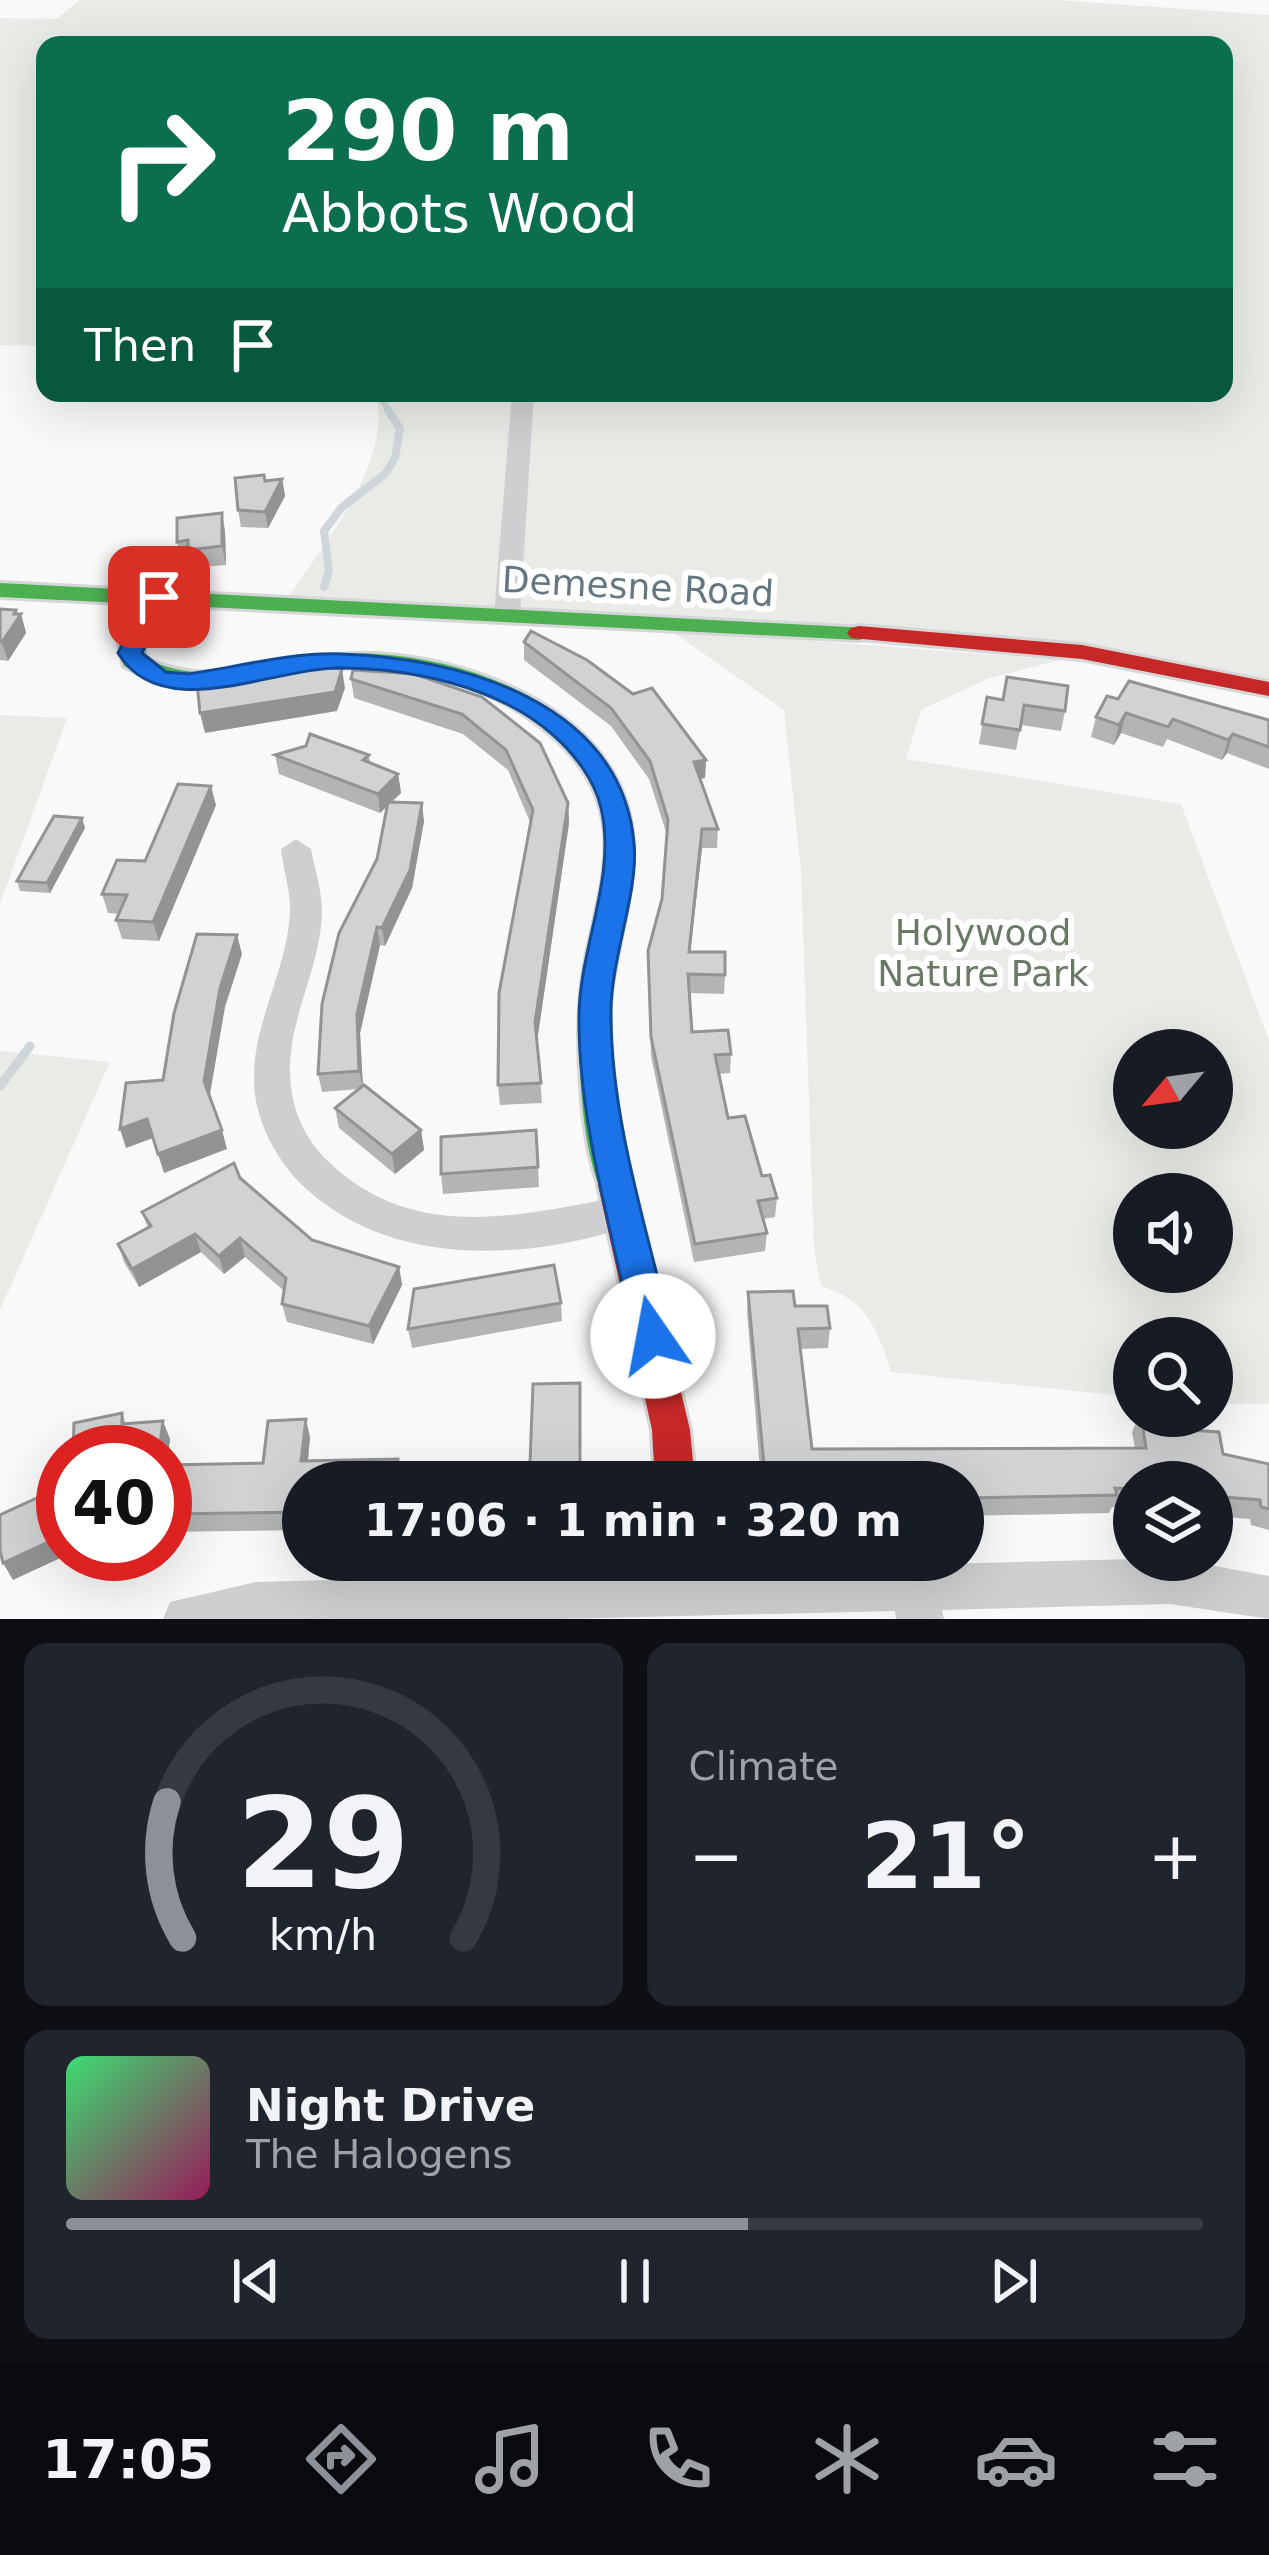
<!DOCTYPE html>
<html lang="en">
<head>
<meta charset="utf-8">
<style>
  body { margin:0; font-family:"DejaVu Sans",sans-serif; background:#20242c; color:#f1f3f6; height:100vh; display:flex; flex-direction:column; font-size:45px; white-space:nowrap }
  * { box-sizing:border-box; margin:0 }
  p { font-size:39px; color:#9ea1a6 }
  .icon { flex:none; width:66px; height:66px; fill:none; stroke:currentColor; stroke-width:2; stroke-linecap:round; stroke-linejoin:round }
  .map { position:relative; height:1619px; overflow:hidden }
  .sheet { display:flex; flex-direction:column; gap:24px; padding:24px; background:#0d0f14; flex:1 }
  .sheet>* { flex:none }
  .banner { position:absolute; left:36px; top:36px; width:1197px; height:366px; border-radius:24px; box-shadow:0 12px 48px #0002; background:#0b6e4f; color:#fff; overflow:hidden }
  .needle { width:78px; rotate:241deg }
  .controls { position:absolute; left:1113px; top:1029px; display:grid; gap:24px }
  .controls a { display:grid; place-items:center; width:120px; height:120px; border-radius:50%; background:#171b24; box-shadow:0 12px 48px #0002; font-size:60px }
  .speed { position:absolute; left:36px; top:1425px; display:flex; gap:24px; font-size:60px; font-weight:700; text-align:center }
  .speed>* { display:grid; place-content:center; width:156px; height:156px; border-radius:50%; background:#171b24; box-shadow:0 12px 48px #0002; line-height:1 }
  .speed .limit { border:18px solid #d22; background:#fff; color:#111 }
  .pin { position:absolute; display:grid; place-items:center; width:102px; height:102px; color:#fff; margin:-51px; border-radius:24px; box-shadow:0 6px 18px #0006 }
  .me { position:absolute; width:132px; margin:-66px; rotate:348deg; stroke-linejoin:round; filter:drop-shadow(0 0 9px #0008) }
  .turn { display:flex; align-items:center; gap:42px; height:252px; padding:0 48px; font-size:54px }
  .turn .icon { width:156px; height:156px; stroke-width:2.5 }
  .turn b { display:block; font-size:84px; line-height:102px }
  .then { display:flex; align-items:center; height:114px; padding:0 48px; background:#0003; gap:24px; font-size:45px }
  .big { font-size:90px; font-weight:700; line-height:1.1 }
  .sheet .widget { flex:1; display:flex; flex-direction:column; justify-content:center; gap:18px; min-width:0; padding:0 42px; border-radius:24px; background:#20242c }
  .sheet .dial { align-items:center; gap:0 }
  .dial svg { height:312px; overflow:visible; fill:none; stroke:#363941; stroke-width:7; stroke-linecap:round; text-anchor:middle }
  .dial text { fill:#f1f3f6; stroke:none }
  .song { display:flex; align-items:center; gap:36px }
  .cover { width:144px; height:144px; border-radius:18px; background:linear-gradient(135deg,hsl(140 70% 55%),hsl(330 70% 35%)) }
  .played { height:12px; border-radius:6px; background:linear-gradient(90deg,#8c9099 60%,#363941 60%) }
  .keys { display:flex; justify-content:space-around; direction:ltr }
  .heat { display:flex; justify-content:space-between; align-items:center; font-size:66px; direction:ltr }
  .sheet .tiles { flex:1; display:grid; gap:24px; grid-template-columns:1fr 1fr }
  .widget:last-child { grid-column:span 2 }
  .trip { position:absolute; left:282px; top:1461px; width:702px; height:120px; border-radius:60px; background:#171b24; box-shadow:0 12px 48px #0002; font-weight:700; line-height:120px; text-align:center }
  .menu { display:flex; height:192px; justify-content:space-around; align-items:center; background:#090b0e; color:#9ea1a6 }
  .menu .icon { width:84px; height:84px }
  .menu .selected { color:#8c9099 }
  .menu b { font-size:54px; color:#f1f3f6 }
  .map>svg:first-child { display:block }
  .green { fill:#e8ebe6; fill-rule:evenodd }
  .lines { fill:none; stroke-linecap:round; stroke-linejoin:round }
  .stream-far2 { stroke:#ced6d9; stroke-width:6 }
  .stream-far1 { stroke:#ced6d9; stroke-width:8 }
  .stream { stroke:#ced6d9; stroke-width:9 }
  .fast-casing { stroke:#d5d6d7; stroke-width:6 }
  .jam-casing { stroke:#d5d6d7; stroke-width:6 }
  .street { fill:#cecfd0; fill-rule:evenodd }
  .fast { fill:#4caf50; fill-rule:evenodd }
  .jam { fill:#c62828; fill-rule:evenodd }
  .wall { fill:#b3b5b5 }
  .shaded-wall { fill:#929394 }
  .building { fill:#d0d2d3; stroke:#929394; stroke-width:3 }
  .route { fill:#1a73e8; stroke:#114b97; stroke-width:3 }
  .labels { text-anchor:middle; stroke-width:12; stroke-linejoin:round; paint-order:stroke }
  .street-label { font-size:36px; fill:#657683; stroke:#fff }
  .park-label { font-size:36px; fill:#687a64; stroke:#fff }
</style>
</head>
<body>
<div class="map">
<svg width="1269" height="1619" viewBox="0 0 1269 1619">
  <rect width="100%" height="100%" fill="#f9f9f9"/>
  <g class="green">
    <path d="M 79,0 L 1057,0 L 1269,15 L 1269,689 L 1082,652 L 283,605 C 317,553 399,455 374,393 L 1224,393 L 1224,45 L 45,45 L 45,346 L 0,345 L 0,18 L 57,19 Z"/>
    <path d="M 670,630 L 1059,660 L 987,679 L 921,710 L 906,759 L 1181,804 L 1269,1041 L 1269,1404 L 1212,1404 L 1212,1338 L 1134,1338 L 1134,1397 L 891,1372 C 878,1330 866,1299 821,1286 L 814,1248 L 801,871 L 784,710 ZM 1134,1050 L 1212,1050 L 1212,1128 L 1134,1128 ZM 1134,1194 L 1212,1194 L 1212,1272 L 1134,1272 Z"/>
    <path d="M 0,715 L 67,718 L 0,904 Z"/>
    <path d="M 0,1051 L 110,1062 L 0,1310 Z"/>
  </g>
  <g class="lines">
    <path class="stream-far2" d="M 378,393 L 390,413"/>
    <path class="stream-far1" d="M 324,587 L 329,571 L 324,531 L 342,507 L 385,474 L 395,458 L 400,429 L 388,410"/>
    <path class="stream" d="M 0,1086 L 30,1046"/>
    <defs>
      <path id="fast" d="M 0,583 L 867,628 L 871,633 L 867,638 L 859,640 L 166,605 L 143,644 L 145,658 C 215,695 302,649 377,654 C 480,660 620,715 632,833 C 638,890 614,948 610,1004 C 607,1065 620,1126 632,1185 L 627,1195 L 615,1199 L 603,1195 C 578,1144 575,1026 584,970 C 591,925 608,881 605,835 C 602,794 581,760 550,734 C 485,678 394,660 311,670 C 244,678 188,700 124,666 L 119,644 L 143,604 L 0,597 Z"/>
      <g id="jam">
        <path d="M 859,626 L 1082,645 L 1269,682 L 1269,696 L 1082,659 L 851,638 L 847,633 L 851,628 Z"/>
        <path d="M 615,1171 L 627,1175 L 632,1185 L 690,1430 L 695,1482 L 655,1482 L 652,1430 L 598,1185 L 603,1175 Z"/>
      </g>
    </defs>
    <use href="#fast" class="fast-casing"/>
    <use href="#jam" class="jam-casing"/>
    <g class="street">
      <path d="M 512,393 L 534,393 L 520,615 L 507,623 L 494,615 Z"/>
      <path d="M 296,839 L 311,849 C 315,870 322,891 322,912 C 321,964 292,1012 290,1064 C 289,1103 301,1135 329,1162 C 413,1243 519,1216 623,1196 L 637,1200 L 642,1212 L 637,1224 C 527,1262 386,1269 299,1182 C 275,1157 255,1119 254,1083 C 252,1023 287,971 290,913 C 291,891 283,870 281,849 Z"/>
      <path d="M 1134,1559 L 1182,1560 L 1269,1576 L 1269,1619 L 1170,1604 L 942,1610 L 944,1619 L 896,1619 L 895,1611 L 558,1619 L 163,1619 L 170,1602 L 256,1582 Z"/>
    </g>
    <use href="#fast" class="fast"/>
    <use href="#jam" class="jam"/>
  </g>
  <g class="wall">
    <path d="M 282,479 L 285,496 L 268,528 L 241,527 L 238,510 L 265,481 Z"/>
    <path d="M 225,531 L 226,565 L 192,568 L 190,559 L 181,560 L 177,542 Z"/>
    <path d="M 0,609 L 16,610 L 18,614 L 21,614 L 26,633 L 8,661 L 0,660 Z"/>
    <path d="M 524,642 L 706,760 L 705,778 L 700,779 L 718,829 L 717,848 L 702,848 L 690,952 L 725,975 L 724,994 L 689,993 L 692,1032 L 731,1054 L 730,1073 L 719,1074 L 728,1118 L 762,1176 L 777,1198 L 775,1217 L 763,1219 L 767,1233 L 765,1251 L 694,1262 L 651,1056 L 648,970 L 662,899 L 667,835 L 649,779 L 611,726 L 524,660 Z"/>
    <path d="M 414,674 L 568,803 L 569,823 L 537,1040 L 542,1103 L 500,1105 L 498,1085 L 530,822 L 508,770 L 463,734 L 354,698 L 351,679 Z"/>
    <path d="M 987,697 L 1065,711 L 1061,731 L 1021,725 L 1016,750 L 979,744 Z"/>
    <path d="M 1118,699 L 1269,720 L 1269,769 L 1227,753 L 1222,760 L 1167,739 L 1163,747 L 1121,733 L 1114,745 L 1091,737 L 1096,717 Z"/>
    <path d="M 275,755 L 369,755 L 370,763 L 398,774 L 401,793 L 391,802 L 424,821 L 412,888 L 385,946 L 380,945 L 360,1033 L 363,1086 L 421,1130 L 424,1150 L 395,1174 L 339,1128 L 335,1108 L 359,1089 L 322,1092 L 318,1074 L 377,859 L 387,806 L 380,813 L 279,774 Z"/>
    <path d="M 216,805 L 159,941 L 122,939 L 116,920 L 119,914 L 108,913 L 102,894 Z"/>
    <path d="M 85,828 L 50,893 L 20,891 L 17,881 Z"/>
    <path d="M 536,1130 L 539,1187 L 443,1194 L 441,1174 Z"/>
    <path d="M 240,1178 L 312,1240 L 399,1267 L 402,1285 L 373,1344 L 287,1322 L 282,1304 L 284,1291 L 245,1257 L 224,1274 L 201,1252 L 139,1287 L 124,1262 L 118,1244 L 148,1228 L 142,1212 Z"/>
    <path d="M 748,1292 L 795,1306 L 830,1328 L 828,1348 L 800,1349 L 812,1449 L 1135,1448 L 1132,1432 L 1139,1416 L 1174,1416 L 1176,1429 L 1223,1454 L 1269,1464 L 1269,1530 L 1251,1525 L 1250,1519 L 1212,1516 L 1212,1482 L 1134,1482 L 1134,1509 L 1112,1507 L 1109,1513 L 963,1516 L 963,1482 L 761,1482 L 747,1312 Z"/>
    <path d="M 561,1303 L 562,1321 L 412,1348 L 408,1329 Z"/>
    <path d="M 122,1413 L 126,1424 L 170,1439 L 167,1465 L 263,1463 L 310,1437 L 308,1461 L 398,1459 L 402,1477 L 303,1482 L 303,1530 L 165,1532 L 165,1452 L 74,1423 Z"/>
  </g>
  <g class="shaded-wall">
    <path d="M 282,479 L 285,496 L 268,528 L 265,512 Z"/>
    <path d="M 222,513 L 225,531 L 226,565 L 222,546 Z"/>
    <path d="M 16,610 L 19,617 L 21,614 L 26,633 L 8,661 L 2,642 Z"/>
    <path d="M 342,669 L 345,688 L 337,711 L 205,733 L 200,713 Z"/>
    <path d="M 1126,713 L 1121,733 L 1114,745 L 1119,725 Z"/>
    <path d="M 1233,734 L 1227,753 L 1222,760 L 1228,740 Z"/>
    <path d="M 706,760 L 705,778 L 694,780 L 694,762 Z"/>
    <path d="M 398,774 L 401,793 L 380,813 L 378,794 Z"/>
    <path d="M 211,786 L 216,805 L 159,941 L 153,922 Z"/>
    <path d="M 422,803 L 424,821 L 412,888 L 385,946 L 382,928 Z"/>
    <path d="M 568,803 L 569,823 L 537,1042 L 535,1022 Z"/>
    <path d="M 82,818 L 85,828 L 50,893 L 47,883 Z"/>
    <path d="M 702,829 L 702,848 L 688,971 L 689,952 Z"/>
    <path d="M 377,927 L 380,945 L 360,1033 L 363,1089 L 359,1071 L 357,1014 Z"/>
    <path d="M 237,935 L 242,954 L 225,1007 L 209,1100 L 204,1081 L 220,988 Z"/>
    <path d="M 147,1119 L 153,1138 L 126,1148 L 120,1129 Z"/>
    <path d="M 222,1130 L 227,1149 L 164,1173 L 158,1154 Z"/>
    <path d="M 421,1130 L 424,1150 L 395,1174 L 392,1154 Z"/>
    <path d="M 195,1234 L 201,1252 L 139,1287 L 132,1269 Z"/>
    <path d="M 240,1238 L 245,1257 L 224,1274 L 219,1256 Z"/>
    <path d="M 399,1267 L 402,1285 L 373,1344 L 369,1326 Z"/>
    <path d="M 306,1419 L 310,1437 L 306,1479 L 301,1461 Z"/>
    <path d="M 163,1421 L 170,1439 L 165,1480 L 165,1452 L 159,1452 Z"/>
    <path d="M 398,1459 L 402,1477 L 401,1482 L 396,1482 Z"/>
    <path d="M 63,1535 L 63,1554 L 69,1554 L 13,1580 L 3,1563 Z"/>
  </g>
  <g class="building">
    <path d="M 264,475 L 265,481 L 282,479 L 265,512 L 238,510 L 235,478 Z"/>
    <path d="M 222,513 L 222,546 L 188,550 L 188,540 L 177,542 L 177,518 Z"/>
    <path d="M 0,609 L 16,610 L 14,614 L 21,614 L 2,642 L 0,642 Z"/>
    <path d="M 531,631 L 587,660 L 633,694 L 652,688 L 706,760 L 694,762 L 718,829 L 702,829 L 689,952 L 725,952 L 725,975 L 688,974 L 692,1032 L 728,1030 L 731,1054 L 715,1055 L 728,1118 L 745,1116 L 762,1176 L 770,1175 L 777,1198 L 758,1201 L 767,1233 L 695,1244 L 651,1037 L 648,951 L 662,899 L 668,820 L 650,761 L 611,708 L 524,642 Z"/>
    <path d="M 313,666 L 342,669 L 335,692 L 200,713 L 197,683 Z"/>
    <path d="M 353,670 L 414,674 L 482,697 L 540,743 L 568,803 L 535,1022 L 541,1083 L 498,1085 L 499,993 L 533,810 L 506,750 L 462,714 L 351,679 Z"/>
    <path d="M 1007,677 L 1068,686 L 1065,711 L 1024,705 L 1020,730 L 982,724 L 987,697 L 1003,700 Z"/>
    <path d="M 1129,681 L 1269,720 L 1269,747 L 1233,734 L 1228,740 L 1173,719 L 1168,727 L 1126,713 L 1119,725 L 1096,717 L 1107,696 L 1118,699 Z"/>
    <path d="M 310,734 L 369,755 L 363,760 L 398,774 L 378,794 L 275,755 L 306,746 Z"/>
    <path d="M 178,784 L 211,786 L 153,922 L 116,920 L 127,895 L 102,894 L 117,860 L 145,861 Z"/>
    <path d="M 388,802 L 422,803 L 410,870 L 382,928 L 377,927 L 357,1014 L 359,1071 L 318,1074 L 322,1004 L 339,933 L 377,859 Z"/>
    <path d="M 54,816 L 82,818 L 47,883 L 17,881 Z"/>
    <path d="M 197,934 L 237,935 L 220,988 L 204,1081 L 222,1130 L 158,1154 L 147,1119 L 120,1129 L 126,1083 L 163,1080 L 174,1013 Z"/>
    <path d="M 364,1085 L 421,1130 L 392,1154 L 335,1108 Z"/>
    <path d="M 536,1130 L 538,1167 L 441,1174 L 441,1137 Z"/>
    <path d="M 234,1163 L 240,1178 L 312,1240 L 399,1267 L 369,1326 L 282,1304 L 286,1278 L 240,1238 L 219,1256 L 195,1234 L 132,1269 L 118,1244 L 151,1226 L 142,1212 Z"/>
    <path d="M 554,1265 L 561,1303 L 408,1329 L 414,1289 Z"/>
    <path d="M 793,1291 L 795,1306 L 827,1306 L 830,1328 L 798,1329 L 812,1449 L 1146,1448 L 1141,1416 L 1174,1416 L 1176,1429 L 1219,1432 L 1223,1454 L 1269,1464 L 1269,1509 L 1261,1507 L 1260,1500 L 1212,1496 L 1212,1482 L 1134,1482 L 1134,1489 L 1115,1488 L 1117,1495 L 963,1498 L 963,1482 L 783,1482 L 764,1465 L 748,1292 Z"/>
    <path d="M 580,1383 L 580,1476 L 574,1482 L 444,1482 L 445,1466 L 530,1463 L 533,1384 Z"/>
    <path d="M 122,1413 L 122,1424 L 163,1421 L 159,1452 L 73,1452 L 74,1423 Z"/>
    <path d="M 306,1419 L 301,1461 L 398,1459 L 396,1482 L 303,1482 L 303,1512 L 165,1514 L 165,1465 L 263,1463 L 268,1421 Z"/>
    <path d="M 63,1486 L 63,1535 L 3,1563 L 0,1550 L 0,1515 Z"/>
  </g>
  <path class="route" d="M 159,590 L 170,597 L 142,653 L 166,672 L 188,674 C 237,667 292,652 341,654 C 461,658 621,702 634,843 C 639,892 610,960 611,1014 C 611,1123 648,1231 672,1336 L 666,1348 L 653,1353 L 640,1348 L 634,1336 C 612,1231 578,1122 579,1015 C 580,946 617,876 601,808 C 595,780 573,752 552,734 C 497,686 410,668 339,668 C 271,668 162,725 118,653 L 147,597 Z"/>
  <g class="labels">
    <g class="street-label">
      <text transform="translate(638 586) rotate(3)" y="13">Demesne Road</text>
    </g>
    <g class="park-label">
      <text x="983" y="945">Holywood<tspan x="983" dy="41">Nature Park</tspan></text>
    </g>
  </g>
</svg>
<div class="controls">
<a><svg class="needle" viewBox="-14 -14 28 28"><path d="M0-13l5 13h-10z" fill="#e53935"/><path d="M0 13l5-13h-10z" fill="#9ea1a6"/></svg></a>
<a><svg class="icon" aria-label="sound" viewBox="0 0 24 24"><path d="M4 9h4l5-4v14l-5-4H4zM17 9q2 3 0 6"/></svg></a>
<a><svg class="icon" aria-label="search" viewBox="0 0 24 24"><circle cx="10" cy="10" r="6"/><path d="M15 15l6 6"/></svg></a>
<a><svg class="icon" aria-label="layers" viewBox="0 0 24 24"><path d="M12 4l9 5-9 5-9-5zM3 14l9 5 9-5"/></svg></a>
</div>
<div class="speed"><div class="limit">40</div></div>
<div class="pin" style="left:159px;top:597px;background:#d93025"><svg class="icon" aria-label="arrive" viewBox="0 0 24 24"><path d="M6 21V4h12l-3 4 3 4H6"/></svg></div>
<svg class="me" style="left:653px;top:1336px" viewBox="-20 -20 40 40"><circle r="19" fill="#fff"/><path d="M0-13L10 11 0 6-10 11z" fill="#1a73e8"/></svg>
<div class="trip">17:06 · 1 min · 320 m</div>
<div class="banner">
<div class="turn"><svg class="icon" aria-label="right" viewBox="0 0 24 24"><path d="M7 20v-9h11M14 6l5 5-5 5"/></svg><div><b>290 m</b>Abbots Wood</div></div>
<div class="then">Then<svg class="icon" aria-label="arrive" viewBox="0 0 24 24"><path d="M6 21V4h12l-3 4 3 4H6"/></svg></div>
</div>
</div>
<section class="sheet">
<div class="tiles">
<div class="widget dial"><svg viewBox="0 0 100 80">
<path d="M14 69A42 42 0 1 1 86 69"/>
<path d="M14 69A42 42 0 0 1 10 34" stroke="#8c9099"/>
<text x="50" y="56" font-size="32" font-weight="700">29</text>
<text x="50" y="72" font-size="11">km/h</text>
</svg></div>
<div class="widget"><p>Climate</p>
<div class="heat"><a>−</a><b class="big">21°</b><a>+</a></div>
</div>
<div class="widget">
<div class="song"><i class="cover"></i><div><b>Night Drive</b><p>The Halogens</p></div></div>
<div class="played"></div>
<div class="keys"><svg class="icon" aria-label="previous" viewBox="0 0 24 24"><path d="M18 5L8 12l10 7zM5 5v14"/></svg><svg class="icon" aria-label="pause" viewBox="0 0 24 24"><path d="M8 5v14M16 5v14"/></svg><svg class="icon" aria-label="next" viewBox="0 0 24 24"><path d="M6 5l10 7-10 7zM19 5v14"/></svg></div>
</div>
</div>
</section>
<nav class="menu">
<b>17:05</b>
<svg class="icon selected" aria-label="directions" viewBox="0 0 24 24"><path d="M12 3l9 9-9 9-9-9zM9 14v-3h6M13 9l2 2-2 2"/></svg>
<svg class="icon" aria-label="music" viewBox="0 0 24 24"><path d="M9 18V5l10-2v13"/><circle cx="6" cy="18" r="3"/><circle cx="16" cy="16" r="3"/></svg>
<svg class="icon" aria-label="phone" viewBox="0 0 24 24"><path d="M5 4h4l2 5-3 2q2 4 5 5l2-3 5 2v4C11 20 4 13 5 4z"/></svg>
<svg class="icon" aria-label="climate" viewBox="0 0 24 24"><path d="M12 3v18M4 7l16 10M4 17L20 7"/></svg>
<svg class="icon" aria-label="car" viewBox="0 0 24 24"><path d="M5 17H2v-5l4-1 3-4h7l3 4 3 1v5h-3M9 17h6M6 11h13"/><circle cx="7" cy="17" r="2"/><circle cx="17" cy="17" r="2"/></svg>
<svg class="icon" aria-label="filters" viewBox="0 0 24 24"><path d="M4 7h16M4 17h16"/><circle cx="9" cy="7" r="2"/><circle cx="15" cy="17" r="2"/></svg>
</nav>
</body>
</html>
